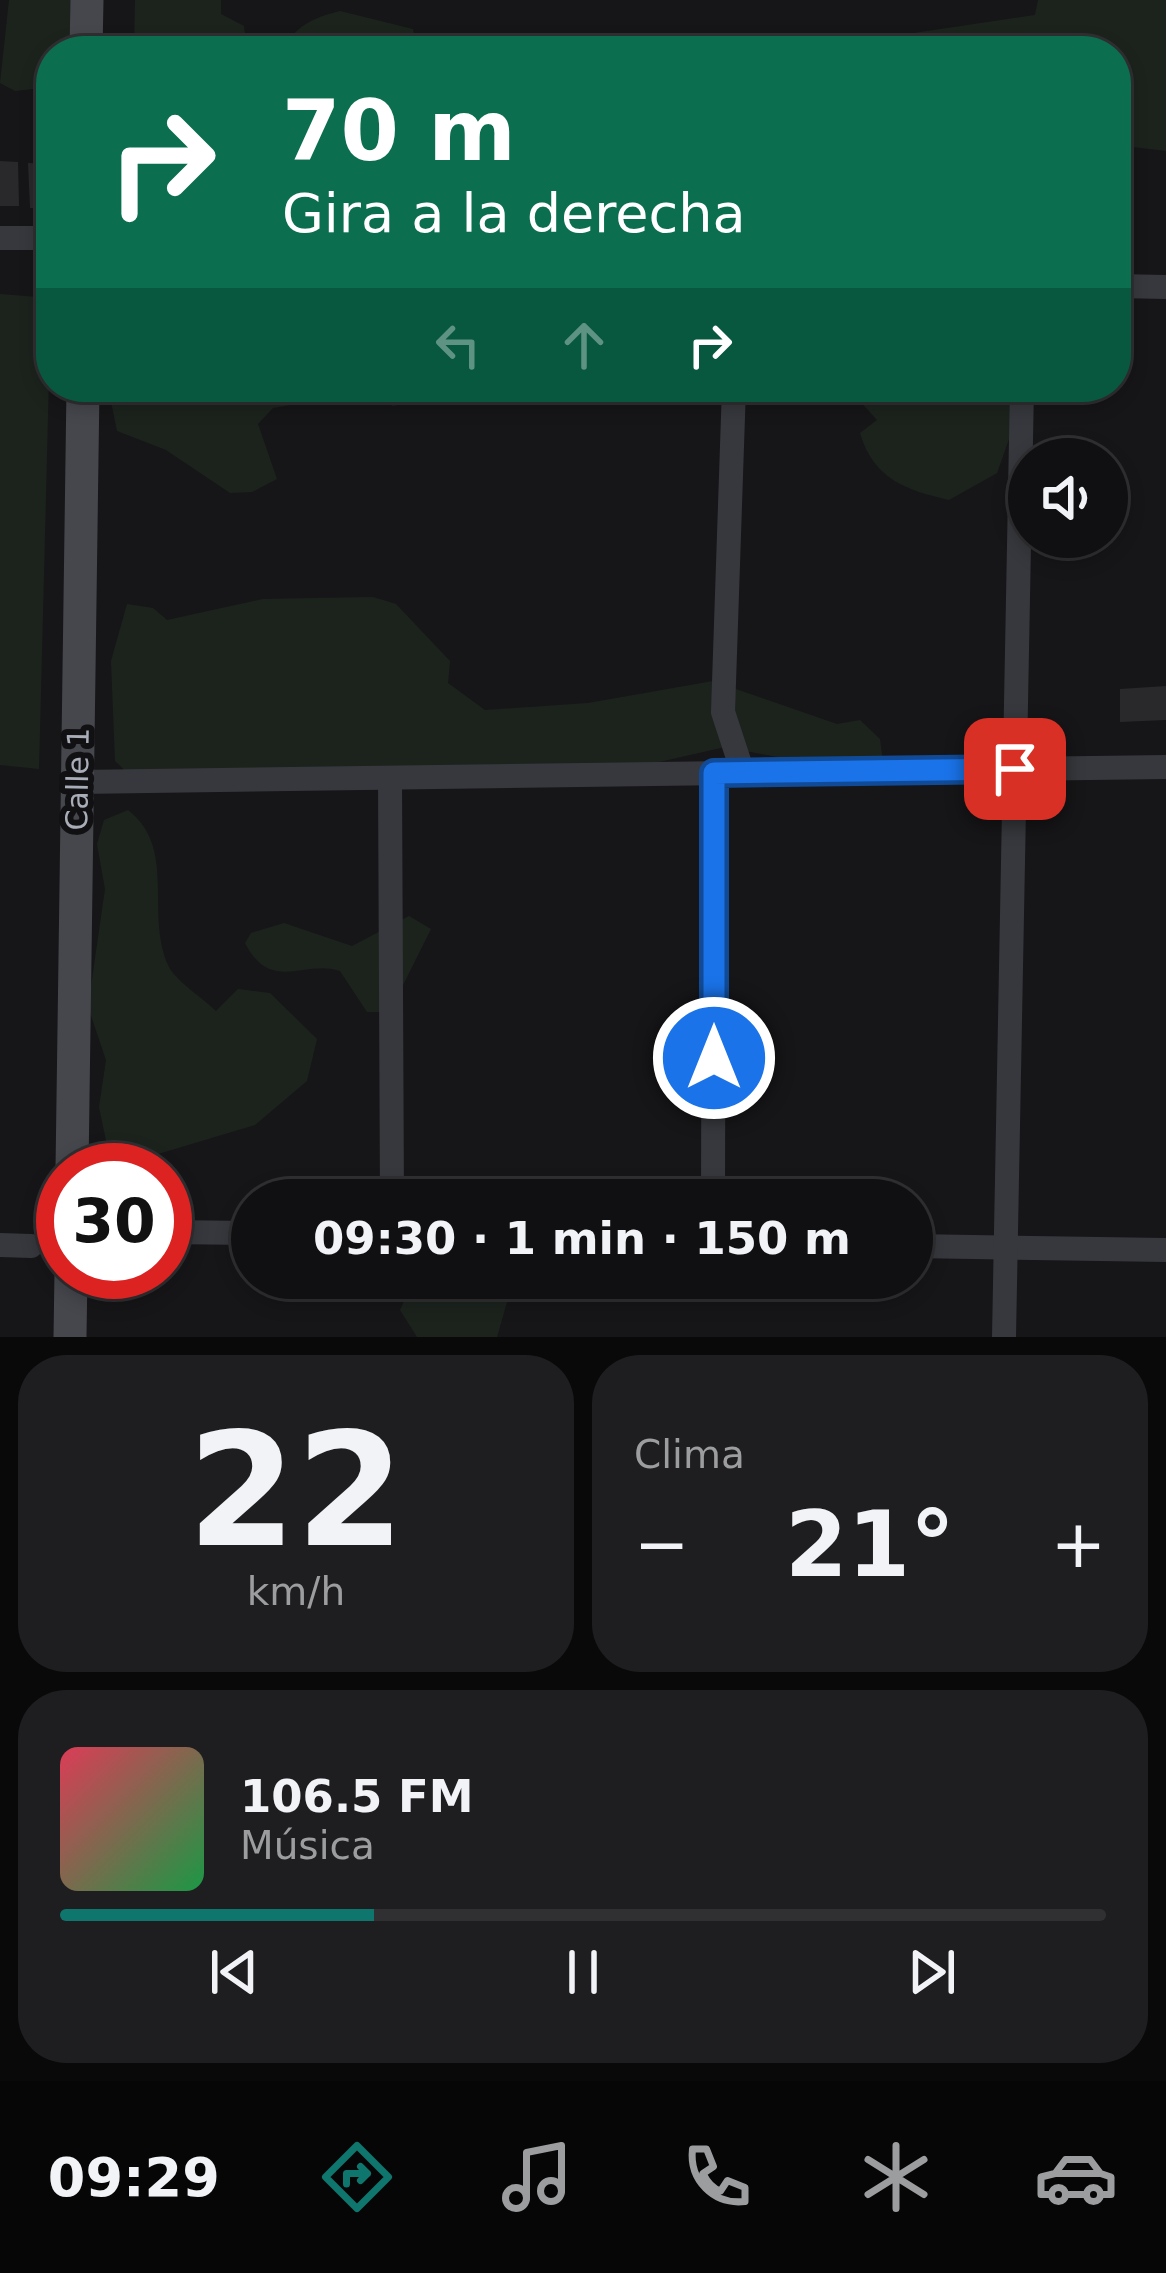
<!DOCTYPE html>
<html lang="es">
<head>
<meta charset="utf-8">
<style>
  body { margin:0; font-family:"DejaVu Sans",sans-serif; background:#1e1e20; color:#f1f3f6; height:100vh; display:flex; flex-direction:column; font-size:45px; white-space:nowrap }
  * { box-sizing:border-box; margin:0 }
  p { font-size:39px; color:#9c9d9f }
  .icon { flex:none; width:66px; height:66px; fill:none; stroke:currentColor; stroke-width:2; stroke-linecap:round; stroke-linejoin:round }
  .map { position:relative; height:1337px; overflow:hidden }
  .drawer { display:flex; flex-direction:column; gap:18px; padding:18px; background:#09090a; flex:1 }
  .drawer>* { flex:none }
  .top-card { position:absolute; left:36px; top:36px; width:1095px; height:366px; border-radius:48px; box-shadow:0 6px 18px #0003,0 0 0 3px #303032; background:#0b6e4f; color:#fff; overflow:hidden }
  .fabs { position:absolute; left:1008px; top:438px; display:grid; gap:24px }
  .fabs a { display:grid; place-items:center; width:120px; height:120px; border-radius:50%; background:#101012; box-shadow:0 6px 18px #0003,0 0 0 3px #303032; font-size:60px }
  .speed { position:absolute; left:36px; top:1143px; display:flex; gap:24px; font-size:60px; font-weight:700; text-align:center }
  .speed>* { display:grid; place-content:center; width:156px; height:156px; border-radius:50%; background:#101012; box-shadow:0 6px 18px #0003,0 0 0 3px #303032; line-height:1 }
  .speed .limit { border:18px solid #d22; background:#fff; color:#111 }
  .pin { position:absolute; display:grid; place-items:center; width:102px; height:102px; color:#fff; margin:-51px; border-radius:24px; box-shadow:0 6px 18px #0006 }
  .me { position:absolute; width:132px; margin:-66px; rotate:0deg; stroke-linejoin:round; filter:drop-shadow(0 0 9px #0008) }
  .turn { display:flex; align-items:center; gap:42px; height:252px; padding:0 48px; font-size:54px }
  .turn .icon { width:156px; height:156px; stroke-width:2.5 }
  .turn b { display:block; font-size:84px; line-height:102px }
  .lanes { display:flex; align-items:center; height:114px; padding:0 48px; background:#0003; justify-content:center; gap:60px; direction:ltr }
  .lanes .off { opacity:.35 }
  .big { font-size:90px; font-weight:700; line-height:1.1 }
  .drawer .widget { flex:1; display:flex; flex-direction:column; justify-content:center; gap:18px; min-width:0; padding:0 42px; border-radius:48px; background:#1e1e20 }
  .drawer .dial { align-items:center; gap:0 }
  .dial b { font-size:156px; line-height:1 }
  .song { display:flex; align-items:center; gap:36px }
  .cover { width:144px; height:144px; border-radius:18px; background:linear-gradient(135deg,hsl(350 70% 55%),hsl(140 70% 35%)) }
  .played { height:12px; border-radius:6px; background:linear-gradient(90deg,#0f766e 30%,#303032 30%) }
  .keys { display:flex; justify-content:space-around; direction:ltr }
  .heat { display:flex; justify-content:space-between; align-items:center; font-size:66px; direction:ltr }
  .drawer .tiles { flex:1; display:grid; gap:18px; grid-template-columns:1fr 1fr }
  .widget:last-child { grid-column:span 2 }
  .trip { position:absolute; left:231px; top:1179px; width:702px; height:120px; border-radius:60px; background:#101012; box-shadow:0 6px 18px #0003,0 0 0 3px #303032; font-weight:700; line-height:120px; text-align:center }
  .menu { display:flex; height:192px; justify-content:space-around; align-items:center; background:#060607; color:#9c9d9f }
  .menu .icon { width:84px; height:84px }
  .menu .active { color:#0f766e }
  .menu b { font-size:54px; color:#f1f3f6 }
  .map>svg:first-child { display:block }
  .green { fill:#1c231d }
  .building { fill:#29292c }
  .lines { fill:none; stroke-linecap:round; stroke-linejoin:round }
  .street { stroke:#37383d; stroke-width:24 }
  .secondary { stroke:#45474d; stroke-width:33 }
  .route-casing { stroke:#114b97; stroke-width:30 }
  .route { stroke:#1a73e8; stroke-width:21 }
  .labels { text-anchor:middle; stroke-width:12; stroke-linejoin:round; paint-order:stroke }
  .street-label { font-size:30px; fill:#a8adb8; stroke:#111113 }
</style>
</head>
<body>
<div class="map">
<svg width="1166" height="1337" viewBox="0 0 1166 1337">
  <rect width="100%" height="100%" fill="#161618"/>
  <g class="green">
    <path d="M 9,0 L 84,0 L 81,51 L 51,51 L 51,87 L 15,91 L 0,83 Z"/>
    <path d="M 135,0 L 221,0 L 221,14 L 244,26 L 247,51 L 134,51 Z"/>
    <path d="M 1038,0 L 1166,0 L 1166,151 L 1116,145 L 1116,51 L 846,51 L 846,43 L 1035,15 Z"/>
    <path d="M 340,11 L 413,29 L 417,51 L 284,51 C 293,26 315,17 340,11 Z"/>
    <path d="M 0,294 L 51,298 L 39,769 L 0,765 Z"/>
    <path d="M 108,387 L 305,387 L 297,404 L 273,408 L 258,424 L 277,479 L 252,492 L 230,493 L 166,450 L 117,431 Z"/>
    <path d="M 355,387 L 437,387 L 438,398 L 393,406 Z"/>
    <path d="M 847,387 L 1039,387 L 1020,408 L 997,473 L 949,500 C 905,490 873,478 860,433 L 877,420 Z"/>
    <path d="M 373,597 L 396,604 L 450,661 L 448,683 L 485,710 L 588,703 L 713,681 L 837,724 L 860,720 L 880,739 L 883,763 L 824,766 L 725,747 L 611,773 L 136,781 L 115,761 L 111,661 L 127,604 L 153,608 L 167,620 L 263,599 Z"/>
    <path d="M 128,810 C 178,849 144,914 169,967 C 176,981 204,999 216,1011 L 238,989 L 270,993 L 317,1039 L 307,1081 L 255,1125 L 148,1157 L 121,1157 L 108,1150 L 99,1107 L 106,1060 L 88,1007 L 105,889 L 97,844 L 104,820 Z"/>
    <path d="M 409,916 L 431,929 L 403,985 L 380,1012 L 367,1012 L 340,971 C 304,959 271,994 245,943 L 251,933 L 284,923 L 352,946 Z"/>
    <path d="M 415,1278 L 579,1278 L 586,1286 L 571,1302 L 511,1288 L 497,1337 L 417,1337 L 400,1310 Z"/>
  </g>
  <g class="building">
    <path d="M 0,161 L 18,162 L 19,206 L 0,206 Z"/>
    <path d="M 28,163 L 51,164 L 51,208 L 30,208 Z"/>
    <path d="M 1166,686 L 1166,720 L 1120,722 L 1120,689 Z"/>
  </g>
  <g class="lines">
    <g class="street">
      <path d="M 0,238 L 51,238"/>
      <path d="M 1116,286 L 1166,287"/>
      <path d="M 734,387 L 723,712 L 743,773"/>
      <path d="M 390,778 L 392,1200"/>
      <path d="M 78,782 L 1166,767"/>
      <path d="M 713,1200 L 714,773"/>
      <path d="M 165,1232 L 252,1233"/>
      <path d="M 0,1245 L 31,1246"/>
      <path d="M 912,1246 L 1166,1250"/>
      <path d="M 1004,1337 L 1022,387"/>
    </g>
    <g class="secondary">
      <path d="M 86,51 L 87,0"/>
      <path d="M 72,1170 L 83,387"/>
      <path d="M 70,1337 L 71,1272"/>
    </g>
  </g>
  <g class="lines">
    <defs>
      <path id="route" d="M 714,1058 L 714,773 L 1015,769"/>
    </defs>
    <use href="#route" class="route-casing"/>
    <use href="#route" class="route"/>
  </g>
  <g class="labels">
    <g class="street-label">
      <text transform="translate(78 779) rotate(-89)" y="10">Calle 1</text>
    </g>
  </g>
</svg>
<div class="fabs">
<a><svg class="icon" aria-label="sound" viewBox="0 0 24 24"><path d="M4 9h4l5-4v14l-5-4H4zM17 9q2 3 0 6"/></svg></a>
</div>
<div class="speed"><div class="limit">30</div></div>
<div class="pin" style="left:1015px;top:769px;background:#d93025"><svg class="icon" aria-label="arrive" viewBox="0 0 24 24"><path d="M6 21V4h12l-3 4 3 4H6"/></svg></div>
<svg class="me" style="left:714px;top:1058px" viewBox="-20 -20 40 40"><circle r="17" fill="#1a73e8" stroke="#fff" stroke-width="3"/><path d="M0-11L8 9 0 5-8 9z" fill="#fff"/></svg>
<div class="trip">09:30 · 1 min · 150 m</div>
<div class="top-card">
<div class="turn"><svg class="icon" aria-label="right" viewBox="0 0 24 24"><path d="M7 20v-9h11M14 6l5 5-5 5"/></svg><div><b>70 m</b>Gira a la derecha</div></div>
<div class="lanes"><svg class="icon off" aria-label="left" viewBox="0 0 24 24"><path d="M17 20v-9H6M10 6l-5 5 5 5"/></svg><svg class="icon off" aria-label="ahead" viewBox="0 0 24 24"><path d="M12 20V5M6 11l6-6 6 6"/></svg><svg class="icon" aria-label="right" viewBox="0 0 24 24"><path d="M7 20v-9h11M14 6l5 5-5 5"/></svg></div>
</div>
</div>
<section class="drawer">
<div class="tiles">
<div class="widget dial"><b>22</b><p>km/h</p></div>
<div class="widget"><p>Clima</p>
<div class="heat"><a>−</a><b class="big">21°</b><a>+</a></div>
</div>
<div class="widget">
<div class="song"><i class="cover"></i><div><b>106.5 FM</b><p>Música</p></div></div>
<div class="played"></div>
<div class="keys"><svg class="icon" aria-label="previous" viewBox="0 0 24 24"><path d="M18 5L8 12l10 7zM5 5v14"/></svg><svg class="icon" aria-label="pause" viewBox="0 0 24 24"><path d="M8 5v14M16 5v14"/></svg><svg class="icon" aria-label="next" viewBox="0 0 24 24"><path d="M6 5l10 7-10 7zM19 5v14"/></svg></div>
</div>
</div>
</section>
<nav class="menu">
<b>09:29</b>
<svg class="icon active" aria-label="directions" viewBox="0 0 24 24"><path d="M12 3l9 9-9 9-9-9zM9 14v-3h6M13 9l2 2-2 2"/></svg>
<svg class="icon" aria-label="music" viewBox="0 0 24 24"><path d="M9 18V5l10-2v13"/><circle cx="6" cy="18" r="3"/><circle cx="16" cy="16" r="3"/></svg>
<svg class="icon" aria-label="phone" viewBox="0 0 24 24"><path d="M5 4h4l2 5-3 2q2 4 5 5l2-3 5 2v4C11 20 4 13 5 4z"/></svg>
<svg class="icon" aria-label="climate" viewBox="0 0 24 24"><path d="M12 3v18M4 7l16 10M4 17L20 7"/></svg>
<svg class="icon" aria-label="car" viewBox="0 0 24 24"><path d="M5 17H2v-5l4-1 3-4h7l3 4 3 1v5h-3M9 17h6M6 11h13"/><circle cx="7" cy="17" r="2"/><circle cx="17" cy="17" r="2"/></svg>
</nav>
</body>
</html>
